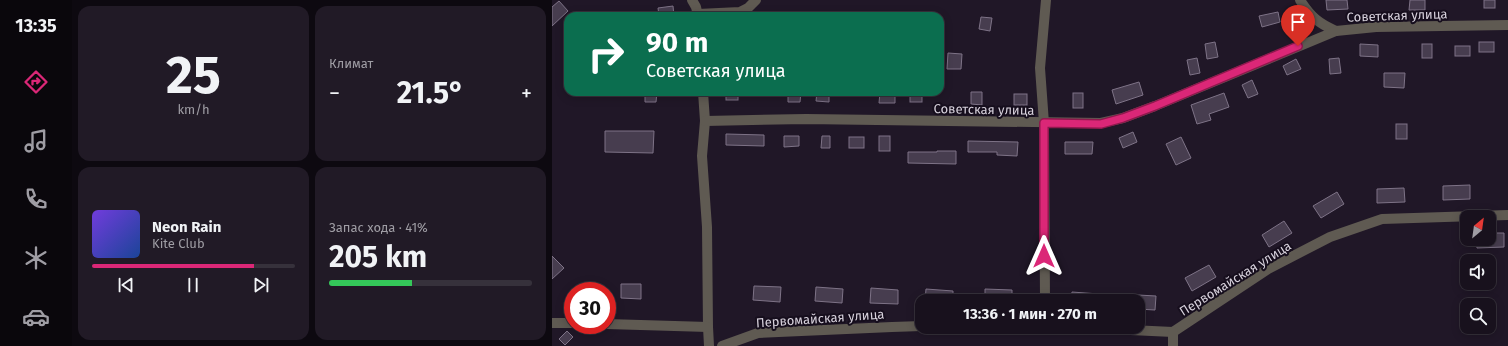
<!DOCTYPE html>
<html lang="ru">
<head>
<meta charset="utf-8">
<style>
  body { margin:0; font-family:"Fira Sans",sans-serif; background:#211a26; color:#f1f3f6; height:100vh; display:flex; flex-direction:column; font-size:15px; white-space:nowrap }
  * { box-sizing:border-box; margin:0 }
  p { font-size:13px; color:#9f9da4 }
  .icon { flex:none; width:22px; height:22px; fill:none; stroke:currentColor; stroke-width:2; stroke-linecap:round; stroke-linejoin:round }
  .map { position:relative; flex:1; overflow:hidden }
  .sheet { display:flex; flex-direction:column; gap:6px; padding:6px; background:#0d0910; width:480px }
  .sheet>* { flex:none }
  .guide { position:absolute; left:12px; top:12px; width:380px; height:84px; border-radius:12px; box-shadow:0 2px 10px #0003,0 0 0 1px #36313b; background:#0b6e4f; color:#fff; overflow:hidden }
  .needle { width:26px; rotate:29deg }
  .fabs { position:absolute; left:908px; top:210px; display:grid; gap:8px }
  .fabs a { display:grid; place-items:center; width:36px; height:36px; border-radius:8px; background:#18111d; box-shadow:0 2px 10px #0003,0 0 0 1px #36313b; font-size:20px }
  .speed { position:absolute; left:12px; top:282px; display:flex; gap:8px; font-size:20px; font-weight:700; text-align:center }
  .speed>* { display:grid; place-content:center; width:52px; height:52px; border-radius:50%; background:#18111d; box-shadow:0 2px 10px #0003,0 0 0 1px #36313b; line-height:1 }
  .speed .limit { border:6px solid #d22; background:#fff; color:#111 }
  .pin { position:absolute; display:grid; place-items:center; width:34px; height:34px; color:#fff; margin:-41px -17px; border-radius:50% 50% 50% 0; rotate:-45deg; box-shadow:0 0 4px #0007 }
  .pin .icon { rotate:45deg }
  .me { position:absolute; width:44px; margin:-22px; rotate:0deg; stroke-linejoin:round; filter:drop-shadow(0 0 3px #0008) }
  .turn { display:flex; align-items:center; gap:14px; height:84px; padding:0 16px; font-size:18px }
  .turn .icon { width:52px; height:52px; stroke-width:2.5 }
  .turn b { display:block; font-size:28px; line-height:34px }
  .big { font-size:30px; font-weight:700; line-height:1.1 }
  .sheet .card { flex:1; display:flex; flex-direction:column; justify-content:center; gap:6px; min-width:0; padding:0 14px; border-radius:12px; background:#211a26 }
  .sheet .dial { align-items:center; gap:0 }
  .dial b { font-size:52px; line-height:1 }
  .song { display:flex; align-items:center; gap:12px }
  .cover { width:48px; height:48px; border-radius:6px; background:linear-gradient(135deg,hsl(260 70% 55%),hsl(220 70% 35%)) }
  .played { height:4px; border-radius:2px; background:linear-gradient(90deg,#db2777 80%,#36313b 80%) }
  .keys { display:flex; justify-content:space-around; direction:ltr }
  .heat { display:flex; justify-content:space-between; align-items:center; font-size:22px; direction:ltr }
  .charge { height:6px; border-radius:3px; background:linear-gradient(90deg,#34c759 41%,#36313b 0) }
  .sheet .tiles { flex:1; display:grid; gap:6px; grid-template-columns:repeat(2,1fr) }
  .trip { position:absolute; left:363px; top:294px; width:230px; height:40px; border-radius:12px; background:#18111d; box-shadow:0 2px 10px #0003,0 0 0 1px #36313b; font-weight:700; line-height:40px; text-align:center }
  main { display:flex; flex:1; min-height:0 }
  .menu { display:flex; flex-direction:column; width:72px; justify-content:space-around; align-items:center; background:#0a070c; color:#9f9da4 }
  .menu .icon { width:28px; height:28px }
  .menu .on { color:#db2777 }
  .menu b { font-size:18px; color:#f1f3f6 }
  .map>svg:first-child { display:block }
  .building { fill:#473d4f; stroke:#7e7387 }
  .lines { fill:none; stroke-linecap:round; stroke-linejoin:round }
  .minor { stroke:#5f5a52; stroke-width:10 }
  .route-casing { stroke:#8e194d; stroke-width:10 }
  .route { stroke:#db2777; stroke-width:7 }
  .labels { text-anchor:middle; stroke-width:4; stroke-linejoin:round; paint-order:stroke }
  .street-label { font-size:13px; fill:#d7d1dc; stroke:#160e1d }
</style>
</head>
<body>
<main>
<nav class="menu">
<b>13:35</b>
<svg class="icon on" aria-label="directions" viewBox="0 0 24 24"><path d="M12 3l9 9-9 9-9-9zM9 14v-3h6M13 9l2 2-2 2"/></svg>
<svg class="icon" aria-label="music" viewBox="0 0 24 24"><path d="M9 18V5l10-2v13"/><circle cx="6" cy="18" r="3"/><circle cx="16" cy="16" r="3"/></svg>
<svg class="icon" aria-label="phone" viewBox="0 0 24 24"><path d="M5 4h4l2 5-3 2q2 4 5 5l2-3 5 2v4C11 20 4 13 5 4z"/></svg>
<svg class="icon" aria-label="climate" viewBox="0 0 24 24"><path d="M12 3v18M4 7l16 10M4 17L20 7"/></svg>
<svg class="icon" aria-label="car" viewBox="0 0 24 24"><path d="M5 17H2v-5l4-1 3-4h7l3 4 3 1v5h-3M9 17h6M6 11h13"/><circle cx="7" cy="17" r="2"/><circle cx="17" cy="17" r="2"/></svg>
</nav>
<section class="sheet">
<div class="tiles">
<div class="card dial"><b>25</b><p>km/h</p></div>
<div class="card"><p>Климат</p>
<div class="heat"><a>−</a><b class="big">21.5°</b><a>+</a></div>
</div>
<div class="card">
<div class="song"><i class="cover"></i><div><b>Neon Rain</b><p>Kite Club</p></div></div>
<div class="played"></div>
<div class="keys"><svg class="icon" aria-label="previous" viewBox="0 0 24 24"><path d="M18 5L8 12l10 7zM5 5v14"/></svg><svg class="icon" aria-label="pause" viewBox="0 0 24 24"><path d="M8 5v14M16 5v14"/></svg><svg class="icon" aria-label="next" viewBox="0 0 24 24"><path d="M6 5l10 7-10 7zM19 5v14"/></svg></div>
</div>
<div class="card"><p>Запас хода · 41%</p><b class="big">205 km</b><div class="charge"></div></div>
</div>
</section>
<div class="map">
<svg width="956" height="346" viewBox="0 0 956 346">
  <rect width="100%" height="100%" fill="#201727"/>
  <g class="building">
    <path d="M 774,0 L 795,0 L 796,9 L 775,10 Z"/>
    <path d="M 858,0 L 873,0 L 873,10 L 857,10 Z"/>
    <rect x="932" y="0" width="11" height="8"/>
    <path d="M 7,1 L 16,11 L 0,26 L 0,7 Z"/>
    <path d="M 121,6 L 122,16 L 107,16 L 106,8 Z"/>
    <path d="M 726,12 L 728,22 L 710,27 L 707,16 Z"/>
    <path d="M 429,17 L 440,18 L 438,31 L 427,29 Z"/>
    <path d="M 663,42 L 666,57 L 655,59 L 653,44 Z"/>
    <rect x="927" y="42" width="15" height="10"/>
    <path d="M 808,44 L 826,45 L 826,57 L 808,56 Z"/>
    <rect x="870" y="44" width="10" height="14"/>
    <rect x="903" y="46" width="15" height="10"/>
    <path d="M 396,53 L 410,54 L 409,69 L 395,69 Z"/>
    <path d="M 645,58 L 648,73 L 638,75 L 635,60 Z"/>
    <path d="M 787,58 L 789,73 L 778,74 L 777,59 Z"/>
    <path d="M 744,59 L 749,69 L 735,75 L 731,66 Z"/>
    <path d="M 832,73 L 853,73 L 852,88 L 832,87 Z"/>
    <path d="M 700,80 L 706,94 L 696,98 L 690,85 Z"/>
    <path d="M 587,82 L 591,95 L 564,104 L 560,90 Z"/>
    <path d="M 93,92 L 105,92 L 104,102 L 93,102 Z"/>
    <rect x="174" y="92" width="12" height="8"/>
    <path d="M 236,92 L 249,92 L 248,102 L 236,102 Z"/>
    <path d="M 265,92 L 277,92 L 277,102 L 264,101 Z"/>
    <path d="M 328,92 L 343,92 L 343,103 L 327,103 Z"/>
    <rect x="358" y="92" width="12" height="10"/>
    <path d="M 419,92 L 430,92 L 430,105 L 419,104 Z"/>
    <rect x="521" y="93" width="10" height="15"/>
    <path d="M 672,93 L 677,107 L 657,114 L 659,120 L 645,124 L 639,105 Z"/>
    <rect x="462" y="94" width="13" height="11"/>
    <rect x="844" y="124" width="11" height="15"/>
    <path d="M 53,131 L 102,131 L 101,153 L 53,152 Z"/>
    <path d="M 581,132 L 585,142 L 571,148 L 567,138 Z"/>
    <path d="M 174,134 L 212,135 L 212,146 L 174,145 Z"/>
    <path d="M 232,136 L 247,136 L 247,146 L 232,147 Z"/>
    <path d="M 270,136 L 278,136 L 278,148 L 269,148 Z"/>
    <rect x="327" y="136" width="11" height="15"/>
    <rect x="297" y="137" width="15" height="11"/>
    <path d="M 629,137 L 639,158 L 624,165 L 614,144 Z"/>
    <path d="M 416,141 L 466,142 L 465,156 L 445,155 L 445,152 L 416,152 Z"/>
    <path d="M 513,142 L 541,142 L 540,154 L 513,154 Z"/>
    <path d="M 385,151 L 404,151 L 404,164 L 356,163 L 356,152 L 385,152 Z"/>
    <path d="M 918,185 L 918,199 L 891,200 L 891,186 Z"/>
    <path d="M 852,188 L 853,202 L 825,203 L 825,189 Z"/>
    <path d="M 785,192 L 792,204 L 769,218 L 761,206 Z"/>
    <path d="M 732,221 L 740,233 L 717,247 L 710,235 Z"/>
    <path d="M 937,233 L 952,233 L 952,247 L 925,248 L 924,239 L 937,239 Z"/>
    <path d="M 0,256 L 12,268 L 0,279 Z"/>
    <path d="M 657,265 L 664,277 L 640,291 L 633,278 Z"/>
    <path d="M 69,284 L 89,284 L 89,299 L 69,298 Z"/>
    <path d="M 202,286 L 229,287 L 228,302 L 201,300 Z"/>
    <path d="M 264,287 L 291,289 L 290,303 L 263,301 Z"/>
    <path d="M 319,288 L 346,290 L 346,304 L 318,303 Z"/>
    <path d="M 374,289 L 401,291 L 401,301 L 373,301 Z"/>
    <path d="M 433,289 L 460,290 L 460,301 L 433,301 Z"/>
    <path d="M 520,292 L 547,294 L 546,301 L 519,301 Z"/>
    <path d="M 586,295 L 604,296 L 603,310 L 586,309 Z"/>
    <path d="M 15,331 L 21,337 L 13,345 L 7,339 Z"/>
  </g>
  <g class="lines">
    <g class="minor">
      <path d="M 140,0 L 144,7 L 146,16"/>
      <path d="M 748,0 C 759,17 766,23 784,31"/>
      <path d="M 146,14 L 188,12 L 196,8 L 204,0"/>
      <path d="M 151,92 L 153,121 L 150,156 L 155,227 L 156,327 L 157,346"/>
      <path d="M 153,121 L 254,119 L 549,123 L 571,118 L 603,106 L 784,31 L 824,27 L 956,25"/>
      <path d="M 493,301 L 492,123 L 488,68 L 494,0"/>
      <path d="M 0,323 L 21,323"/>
      <path d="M 55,324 L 156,327"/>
      <path d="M 515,327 L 621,332 L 716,269 L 778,237 L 830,219 L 956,215"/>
      <path d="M 621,332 L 621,346"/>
      <path d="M 170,346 L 206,333 L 340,327 L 370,326"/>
    </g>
  </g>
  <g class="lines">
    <defs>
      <path id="route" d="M 492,256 L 492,123 L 549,124 L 571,118 L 603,106 L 746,46"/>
    </defs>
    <use href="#route" class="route-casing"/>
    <use href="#route" class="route"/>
  </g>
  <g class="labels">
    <g class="street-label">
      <text transform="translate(845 15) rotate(-2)" y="5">Советская улица</text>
      <text transform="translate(432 109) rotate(1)" y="5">Советская улица</text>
      <text transform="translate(683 278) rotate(-32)" y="5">Первомайская улица</text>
      <text transform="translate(268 318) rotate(-4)" y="5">Первомайская улица</text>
    </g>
  </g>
</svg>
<div class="fabs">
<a><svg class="needle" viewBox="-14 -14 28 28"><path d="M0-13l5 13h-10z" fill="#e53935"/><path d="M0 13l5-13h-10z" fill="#9f9da4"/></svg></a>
<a><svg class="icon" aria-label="sound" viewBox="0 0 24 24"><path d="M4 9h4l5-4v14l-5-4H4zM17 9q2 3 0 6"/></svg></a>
<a><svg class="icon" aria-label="search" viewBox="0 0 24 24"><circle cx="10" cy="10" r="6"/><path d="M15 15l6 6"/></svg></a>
</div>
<div class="speed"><div class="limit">30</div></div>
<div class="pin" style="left:746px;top:46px;background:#d93025"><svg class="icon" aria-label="arrive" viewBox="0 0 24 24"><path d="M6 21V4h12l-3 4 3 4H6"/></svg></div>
<svg class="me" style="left:492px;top:256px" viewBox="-20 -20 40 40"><path d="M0-17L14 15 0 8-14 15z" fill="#db2777" stroke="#fff" stroke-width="4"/></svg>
<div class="trip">13:36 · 1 мин · 270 m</div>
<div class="guide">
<div class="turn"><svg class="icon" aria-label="right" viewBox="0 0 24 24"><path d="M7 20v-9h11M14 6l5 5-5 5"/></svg><div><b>90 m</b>Советская улица</div></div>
</div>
</div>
</main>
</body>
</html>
